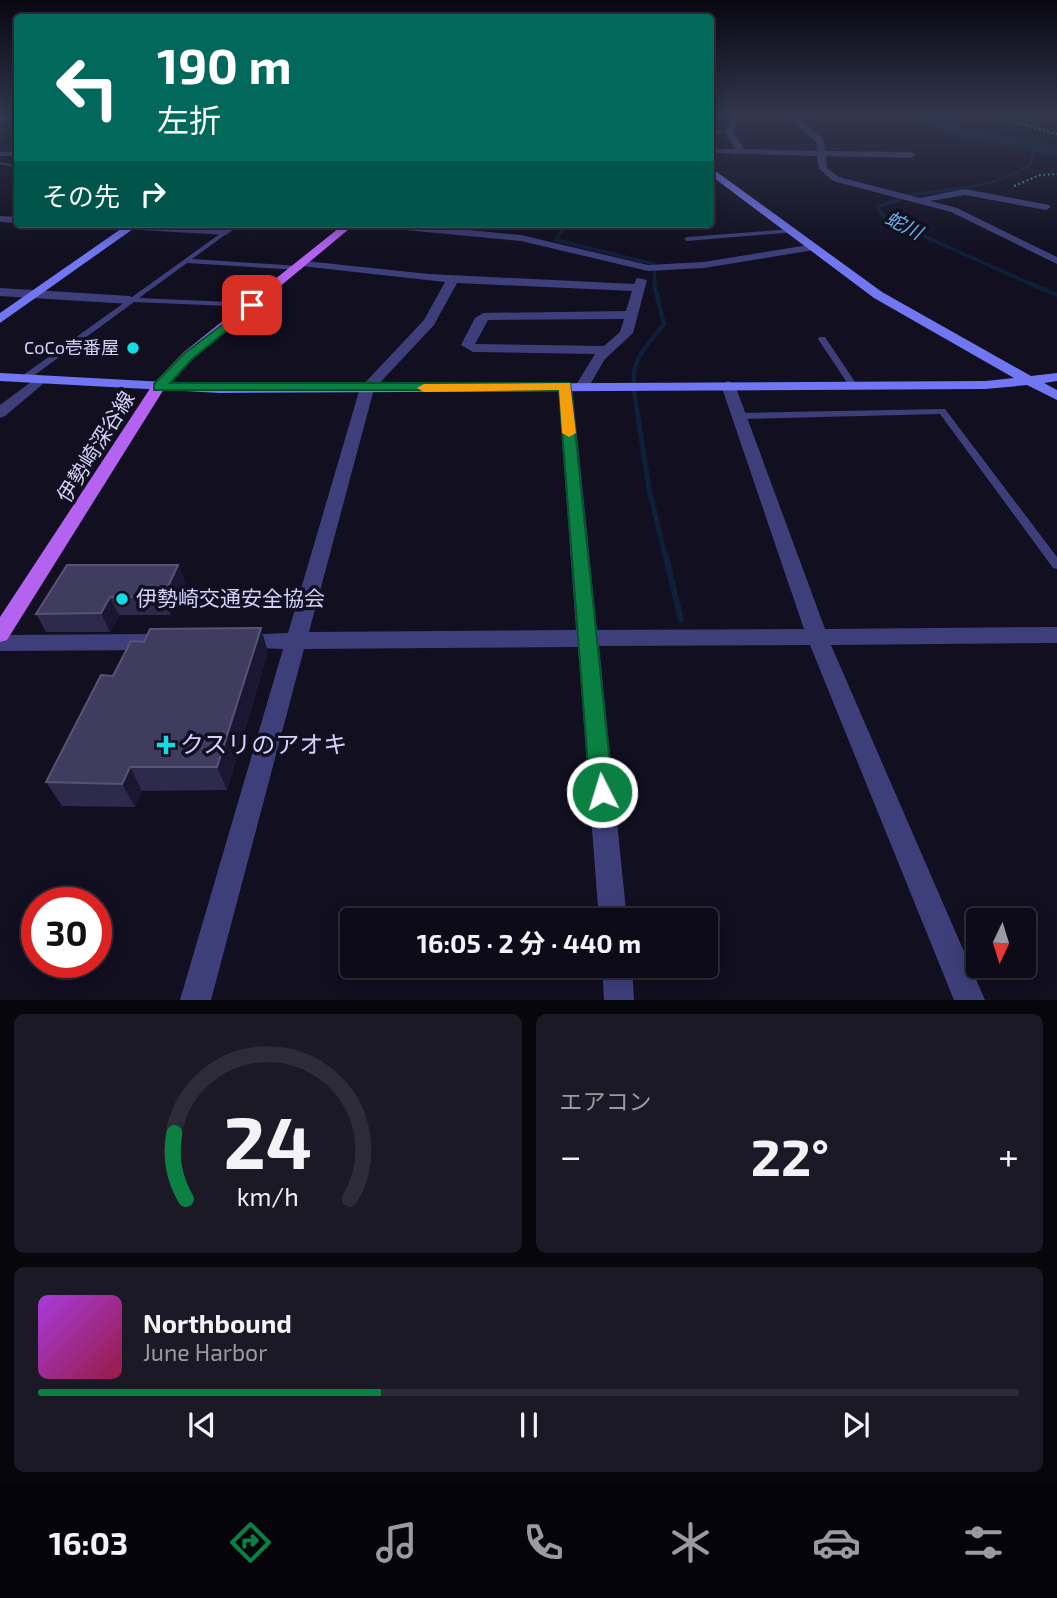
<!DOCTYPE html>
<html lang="ja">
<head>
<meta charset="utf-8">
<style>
  body { margin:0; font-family:"Exo 2","Noto Sans JP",sans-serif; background:#1b1925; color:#f1f3f6; height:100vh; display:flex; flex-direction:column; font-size:26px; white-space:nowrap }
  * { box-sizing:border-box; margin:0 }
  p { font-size:23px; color:#9a9ba2 }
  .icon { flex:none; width:38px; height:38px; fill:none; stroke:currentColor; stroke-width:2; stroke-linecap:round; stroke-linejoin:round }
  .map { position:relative; height:1000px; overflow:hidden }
  .sheet { display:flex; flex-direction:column; gap:14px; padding:14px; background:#07060d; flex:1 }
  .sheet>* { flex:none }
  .top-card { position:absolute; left:14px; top:14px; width:700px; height:214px; border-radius:7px; box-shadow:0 4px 18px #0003,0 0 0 2px #2d2b37; background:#00695c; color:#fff; overflow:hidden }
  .needle { width:46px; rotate:184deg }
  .controls { position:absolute; left:966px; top:908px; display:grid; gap:14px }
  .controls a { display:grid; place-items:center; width:70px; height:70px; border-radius:7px; background:#0d0b18; box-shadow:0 4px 18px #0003,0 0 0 2px #2d2b37; font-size:35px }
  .speed { position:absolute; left:21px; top:887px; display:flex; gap:14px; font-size:35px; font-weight:700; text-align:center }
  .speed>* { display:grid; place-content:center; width:91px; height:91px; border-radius:50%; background:#0d0b18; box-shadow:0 4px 18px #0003,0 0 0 2px #2d2b37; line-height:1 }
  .speed .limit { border:10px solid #d22; background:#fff; color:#111 }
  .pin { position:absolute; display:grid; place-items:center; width:60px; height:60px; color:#fff; margin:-30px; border-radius:14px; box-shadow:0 4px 10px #0006 }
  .me { position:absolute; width:77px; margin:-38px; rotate:355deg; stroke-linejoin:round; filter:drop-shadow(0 0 5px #0008) }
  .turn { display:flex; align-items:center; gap:24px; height:147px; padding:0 28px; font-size:32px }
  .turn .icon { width:91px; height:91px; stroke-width:2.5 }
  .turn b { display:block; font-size:49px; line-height:60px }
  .then { display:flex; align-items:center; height:66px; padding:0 28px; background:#0003; gap:14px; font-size:26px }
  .big { font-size:52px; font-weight:700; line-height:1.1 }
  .sheet .card { flex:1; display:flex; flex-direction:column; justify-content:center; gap:10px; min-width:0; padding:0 24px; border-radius:10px; background:#1b1925 }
  .sheet .dial { align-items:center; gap:0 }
  .dial svg { height:182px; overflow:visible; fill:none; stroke:#2d2b37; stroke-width:7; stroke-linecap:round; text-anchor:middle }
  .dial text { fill:#f1f3f6; stroke:none }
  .song { display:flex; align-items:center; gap:21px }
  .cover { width:84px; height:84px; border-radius:10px; background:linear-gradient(135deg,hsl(280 70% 55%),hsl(340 70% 35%)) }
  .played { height:7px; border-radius:4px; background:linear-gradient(90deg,#0b8043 35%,#2d2b37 35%) }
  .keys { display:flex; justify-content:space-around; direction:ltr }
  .heat { display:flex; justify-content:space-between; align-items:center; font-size:38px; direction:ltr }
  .sheet .tiles { flex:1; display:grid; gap:14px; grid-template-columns:1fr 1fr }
  .card:last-child { grid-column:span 2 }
  .trip { position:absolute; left:340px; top:908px; width:378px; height:70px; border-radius:7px; background:#0d0b18; box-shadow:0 4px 18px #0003,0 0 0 2px #2d2b37; font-weight:700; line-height:70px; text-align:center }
  .tab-bar { display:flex; height:112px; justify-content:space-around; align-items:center; background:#05040a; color:#9a9ba2 }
  .tab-bar .icon { width:49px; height:49px }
  .tab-bar .selected { color:#0b8043 }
  .tab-bar b { font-size:32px; color:#f1f3f6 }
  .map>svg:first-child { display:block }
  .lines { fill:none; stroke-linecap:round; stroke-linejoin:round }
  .stream-far4 { stroke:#0e203a; stroke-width:2.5 }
  .stream-far3 { stroke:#0e203a; stroke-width:3.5 }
  .stream-far2 { stroke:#0e203a; stroke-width:4.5 }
  .stream-far1 { stroke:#0e203a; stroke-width:5 }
  .stream { stroke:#0e203a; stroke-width:6 }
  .river { fill:#0e203a; fill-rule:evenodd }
  .path { stroke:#39a89b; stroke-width:2; stroke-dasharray:2 2.5; stroke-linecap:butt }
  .lane { fill:#3e3f7a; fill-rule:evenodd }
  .street { fill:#3e3f7a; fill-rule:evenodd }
  .secondary { fill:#7176f2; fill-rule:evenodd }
  .primary { fill:#b463f1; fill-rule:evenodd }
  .wall { fill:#2e2a4c }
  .shaded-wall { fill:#1b1733 }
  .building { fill:#403c5f; stroke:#575377; stroke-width:2 }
  .route { fill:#0b8043; stroke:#07532c; stroke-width:2 }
  .slow { fill:#f59e0b }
  .poi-dot { fill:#15dbe4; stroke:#110f20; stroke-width:2.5 }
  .labels { text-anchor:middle; stroke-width:7; stroke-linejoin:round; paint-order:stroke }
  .far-poi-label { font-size:18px; fill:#d4d2fb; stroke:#110f20; text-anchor:end }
  .far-water-label { font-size:19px; font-style:italic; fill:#69baf1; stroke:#110f20 }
  .street-label { font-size:21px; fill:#d4d2fb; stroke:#110f20 }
  .poi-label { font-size:21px; fill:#d4d2fb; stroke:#110f20; text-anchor:start }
  .near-poi-label { font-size:24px; fill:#d4d2fb; stroke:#110f20; text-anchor:start }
</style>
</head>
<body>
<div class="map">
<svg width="1057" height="1000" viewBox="0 0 1057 1000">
  <rect width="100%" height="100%" fill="#110f20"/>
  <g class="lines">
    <path class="stream-far4" d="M 944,190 C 977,187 1004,182 1031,164 L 1033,148"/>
    <g class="stream-far3">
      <path d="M 961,189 L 915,194 L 877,207 L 886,219 L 1033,285"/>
      <path d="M 565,224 L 556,240 L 654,264 L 655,285"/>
    </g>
    <g class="stream-far2">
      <path d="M 1029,283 L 1057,295"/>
      <path d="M 636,405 C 629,361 637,358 664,324 L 654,283"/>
    </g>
    <path class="stream-far1" d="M 636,404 L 649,489 L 666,559"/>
    <path class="stream" d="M 666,557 L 681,620"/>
    <path class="river" d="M 907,115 L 926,115 L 956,126 L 1057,147 L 1057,157 L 947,133 Z"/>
    <g class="path">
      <path d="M 991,115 L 1057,134"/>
      <path d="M 1014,186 L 1040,175 L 1057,174"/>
    </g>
    <g class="lane">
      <path d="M 710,130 L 729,131 L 731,132 L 729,133 L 710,132 Z"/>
      <path d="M 0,162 L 18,165 L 18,168 L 0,164 Z"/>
      <path d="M 793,229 L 795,230 L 795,232 L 687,241 L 684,239 L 687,237 Z"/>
      <path d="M 224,231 L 229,232 L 192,259 L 300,266 L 303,268 L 300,270 L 187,263 L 139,298 L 252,303 L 255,305 L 252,307 L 134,302 L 28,380 L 22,380 L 22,376 Z"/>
      <path d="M 819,337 L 825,337 L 857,385 L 856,387 L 850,387 L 818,339 Z"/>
      <path d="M 942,409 L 945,409 L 1057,557 L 1057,569 L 1053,568 L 940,414 L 740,419 L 736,416 L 740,413 Z"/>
    </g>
    <g class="street">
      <path d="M 732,115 L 740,115 L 733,132 L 744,149 L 817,151 L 816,142 L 786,115 L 794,115 L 823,139 L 825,151 L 912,152 L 916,155 L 912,158 L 826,156 L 827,168 L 839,177 L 920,198 L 965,189 L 1049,205 L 1051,207 L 1046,210 L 965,195 L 930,201 L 957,208 L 1057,257 L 1057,264 L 951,212 L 833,181 L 819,169 L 817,156 L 710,153 L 710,149 L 735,149 L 725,132 Z"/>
      <path d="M 1039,115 L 1057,116 L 1057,120 L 1040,117 Z"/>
      <path d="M 18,151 L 18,156 L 0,156 L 0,152 Z"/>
      <path d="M 0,216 L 18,217 L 18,223 L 0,222 Z"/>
      <path d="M 83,224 L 224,229 L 230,224 L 241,224 L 226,235 L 88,227 Z"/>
      <path d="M 369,224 L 406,224 L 521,235 L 648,265 L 704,262 L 814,244 L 819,247 L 814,250 L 704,268 L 648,271 L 521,241 L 374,227 Z"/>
      <path d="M 305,261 L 429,274 L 634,284 L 637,278 L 647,280 L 633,333 L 605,359 L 588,388 L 583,389 L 576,385 L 595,354 L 473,352 L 461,345 L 475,318 L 483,313 L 626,311 L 632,291 L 457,283 L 434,325 L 374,389 L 309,632 L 576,630 L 558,386 L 565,382 L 572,386 L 597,630 L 804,629 L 721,385 L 728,381 L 735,385 L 825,629 L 1057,627 L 1057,643 L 831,645 L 985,1000 L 954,1000 L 810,645 L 599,646 L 627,920 L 599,920 L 578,647 L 304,649 L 211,1000 L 180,1000 L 283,649 L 234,647 L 231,641 L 234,635 L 288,633 L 360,388 L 424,320 L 445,282 L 301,266 L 301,262 ZM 624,319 L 620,332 L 604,346 L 475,344 L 488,320 Z"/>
      <path d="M 0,288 L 130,296 L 136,300 L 130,304 L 0,296 Z"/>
      <path d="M 39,376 L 44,377 L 44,383 L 5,416 L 0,418 L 0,405 Z"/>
      <path d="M 154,634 L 162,636 L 165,642 L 162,648 L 154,650 L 0,651 L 0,635 Z"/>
      <path d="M 602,966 L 632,966 L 634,1000 L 604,1000 Z"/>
    </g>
    <g class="secondary">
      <path d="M 710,115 L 722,115 L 710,120 Z"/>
      <rect x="0" y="116" width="18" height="4"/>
      <path d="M 710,167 L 882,292 L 1031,376 L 1057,373 L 1057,381 L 1044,383 L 1057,390 L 1057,400 L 1027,385 L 986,389 L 220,393 L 0,381 L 0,373 L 220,385 L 986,381 L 1014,378 L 874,298 L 710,175 Z"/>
      <path d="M 128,224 L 140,224 L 0,323 L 0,313 Z"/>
    </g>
    <path class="primary" d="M 344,224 L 355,224 L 194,358 L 164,389 L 7,640 L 0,642 L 0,617 L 153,384 L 184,352 Z"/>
  </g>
  <g class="wall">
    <path d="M 178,565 L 185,583 L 170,615 L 119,615 L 110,632 L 46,632 L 36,614 Z"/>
    <path d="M 268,652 L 227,790 L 142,791 L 135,807 L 62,806 L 46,782 L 113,676 Z"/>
  </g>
  <g class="shaded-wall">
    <path d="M 178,565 L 185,583 L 170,615 L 163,597 Z"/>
    <path d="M 110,597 L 119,615 L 110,632 L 101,613 Z"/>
    <path d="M 261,628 L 268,652 L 227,790 L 217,767 Z"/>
    <path d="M 130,767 L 142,791 L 135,807 L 122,784 Z"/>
  </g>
  <g class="building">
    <path d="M 67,565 L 178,565 L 163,597 L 110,597 L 101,613 L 36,614 Z"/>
    <path d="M 261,628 L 217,767 L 130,767 L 122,784 L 46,782 L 101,675 L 113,676 L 131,641 L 144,642 L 150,629 Z"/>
  </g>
  <linearGradient id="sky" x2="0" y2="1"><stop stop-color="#090812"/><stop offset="0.45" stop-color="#32374e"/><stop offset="1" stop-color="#32374e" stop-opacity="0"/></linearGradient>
  <rect width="1057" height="255" fill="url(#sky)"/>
  <path class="route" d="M 252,302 L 256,303 L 256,307 L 193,358 L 170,383 L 570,383 L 613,792 L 610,799 L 602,802 L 594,799 L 590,792 L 559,390 L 154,390 L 154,384 L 185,353 Z"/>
  <path class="slow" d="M 570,383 L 576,433 L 569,437 L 562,433 L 559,390 L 424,392 L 417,388 L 424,384 Z"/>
  <g class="poi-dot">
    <circle cx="133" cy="348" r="7"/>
    <circle cx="122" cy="599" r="7"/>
    <path d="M162.5 734.5h7v7h7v7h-7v7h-7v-7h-7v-7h7z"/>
  </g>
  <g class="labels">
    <g class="far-poi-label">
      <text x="119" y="354">CoCo壱番屋</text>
    </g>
    <g class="far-water-label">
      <text transform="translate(904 225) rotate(27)" y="7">蛇川</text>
    </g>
    <g class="street-label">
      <text transform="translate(96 447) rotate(-58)" y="7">伊勢崎深谷線</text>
    </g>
    <g class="poi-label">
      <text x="136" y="606">伊勢崎交通安全協会</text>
    </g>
    <g class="near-poi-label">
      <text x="180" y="753">クスリのアオキ</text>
    </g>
  </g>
</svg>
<div class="controls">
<a><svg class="needle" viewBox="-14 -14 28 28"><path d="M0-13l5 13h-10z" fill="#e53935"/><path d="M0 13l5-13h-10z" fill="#9a9ba2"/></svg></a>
</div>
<div class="speed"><div class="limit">30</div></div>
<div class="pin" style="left:252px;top:305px;background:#d93025"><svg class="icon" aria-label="arrive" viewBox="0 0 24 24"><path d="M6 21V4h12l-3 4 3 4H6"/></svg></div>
<svg class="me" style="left:602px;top:792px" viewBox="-20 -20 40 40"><circle r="17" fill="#0b8043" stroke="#fff" stroke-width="3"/><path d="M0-11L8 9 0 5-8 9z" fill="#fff"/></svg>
<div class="trip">16:05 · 2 分 · 440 m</div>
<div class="top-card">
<div class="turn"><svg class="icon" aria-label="left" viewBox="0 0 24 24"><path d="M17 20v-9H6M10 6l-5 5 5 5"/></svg><div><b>190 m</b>左折</div></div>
<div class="then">その先<svg class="icon" aria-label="right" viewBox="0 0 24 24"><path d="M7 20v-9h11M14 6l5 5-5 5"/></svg></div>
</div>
</div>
<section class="sheet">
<div class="tiles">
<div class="card dial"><svg viewBox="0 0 100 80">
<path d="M14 69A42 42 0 1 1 86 69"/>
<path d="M14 69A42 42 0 0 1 9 40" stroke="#0b8043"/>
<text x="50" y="56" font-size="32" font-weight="700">24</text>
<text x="50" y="72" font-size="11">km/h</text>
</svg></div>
<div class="card"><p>エアコン</p>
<div class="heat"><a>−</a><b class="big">22°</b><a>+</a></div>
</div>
<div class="card">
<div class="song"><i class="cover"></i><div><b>Northbound</b><p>June Harbor</p></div></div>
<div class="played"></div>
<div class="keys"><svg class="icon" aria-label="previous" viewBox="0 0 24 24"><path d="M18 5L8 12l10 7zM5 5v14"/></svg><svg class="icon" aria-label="pause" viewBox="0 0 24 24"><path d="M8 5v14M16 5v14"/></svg><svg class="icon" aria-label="next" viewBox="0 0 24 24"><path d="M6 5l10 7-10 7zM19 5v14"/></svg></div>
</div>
</div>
</section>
<nav class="tab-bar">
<b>16:03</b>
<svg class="icon selected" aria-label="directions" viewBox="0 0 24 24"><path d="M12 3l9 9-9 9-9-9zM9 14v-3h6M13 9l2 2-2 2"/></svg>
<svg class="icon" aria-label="music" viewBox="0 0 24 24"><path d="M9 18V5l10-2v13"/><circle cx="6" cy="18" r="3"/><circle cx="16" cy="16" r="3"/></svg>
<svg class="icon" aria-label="phone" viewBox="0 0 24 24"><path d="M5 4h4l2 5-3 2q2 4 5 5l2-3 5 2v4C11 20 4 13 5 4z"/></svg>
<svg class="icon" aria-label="climate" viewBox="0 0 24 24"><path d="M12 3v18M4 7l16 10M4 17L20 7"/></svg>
<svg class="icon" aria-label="car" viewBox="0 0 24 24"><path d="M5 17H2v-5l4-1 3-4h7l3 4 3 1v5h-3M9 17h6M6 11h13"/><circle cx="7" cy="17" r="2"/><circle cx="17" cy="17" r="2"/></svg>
<svg class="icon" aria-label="filters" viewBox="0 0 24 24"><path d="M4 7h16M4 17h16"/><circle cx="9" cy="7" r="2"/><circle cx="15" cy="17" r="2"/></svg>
</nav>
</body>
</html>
